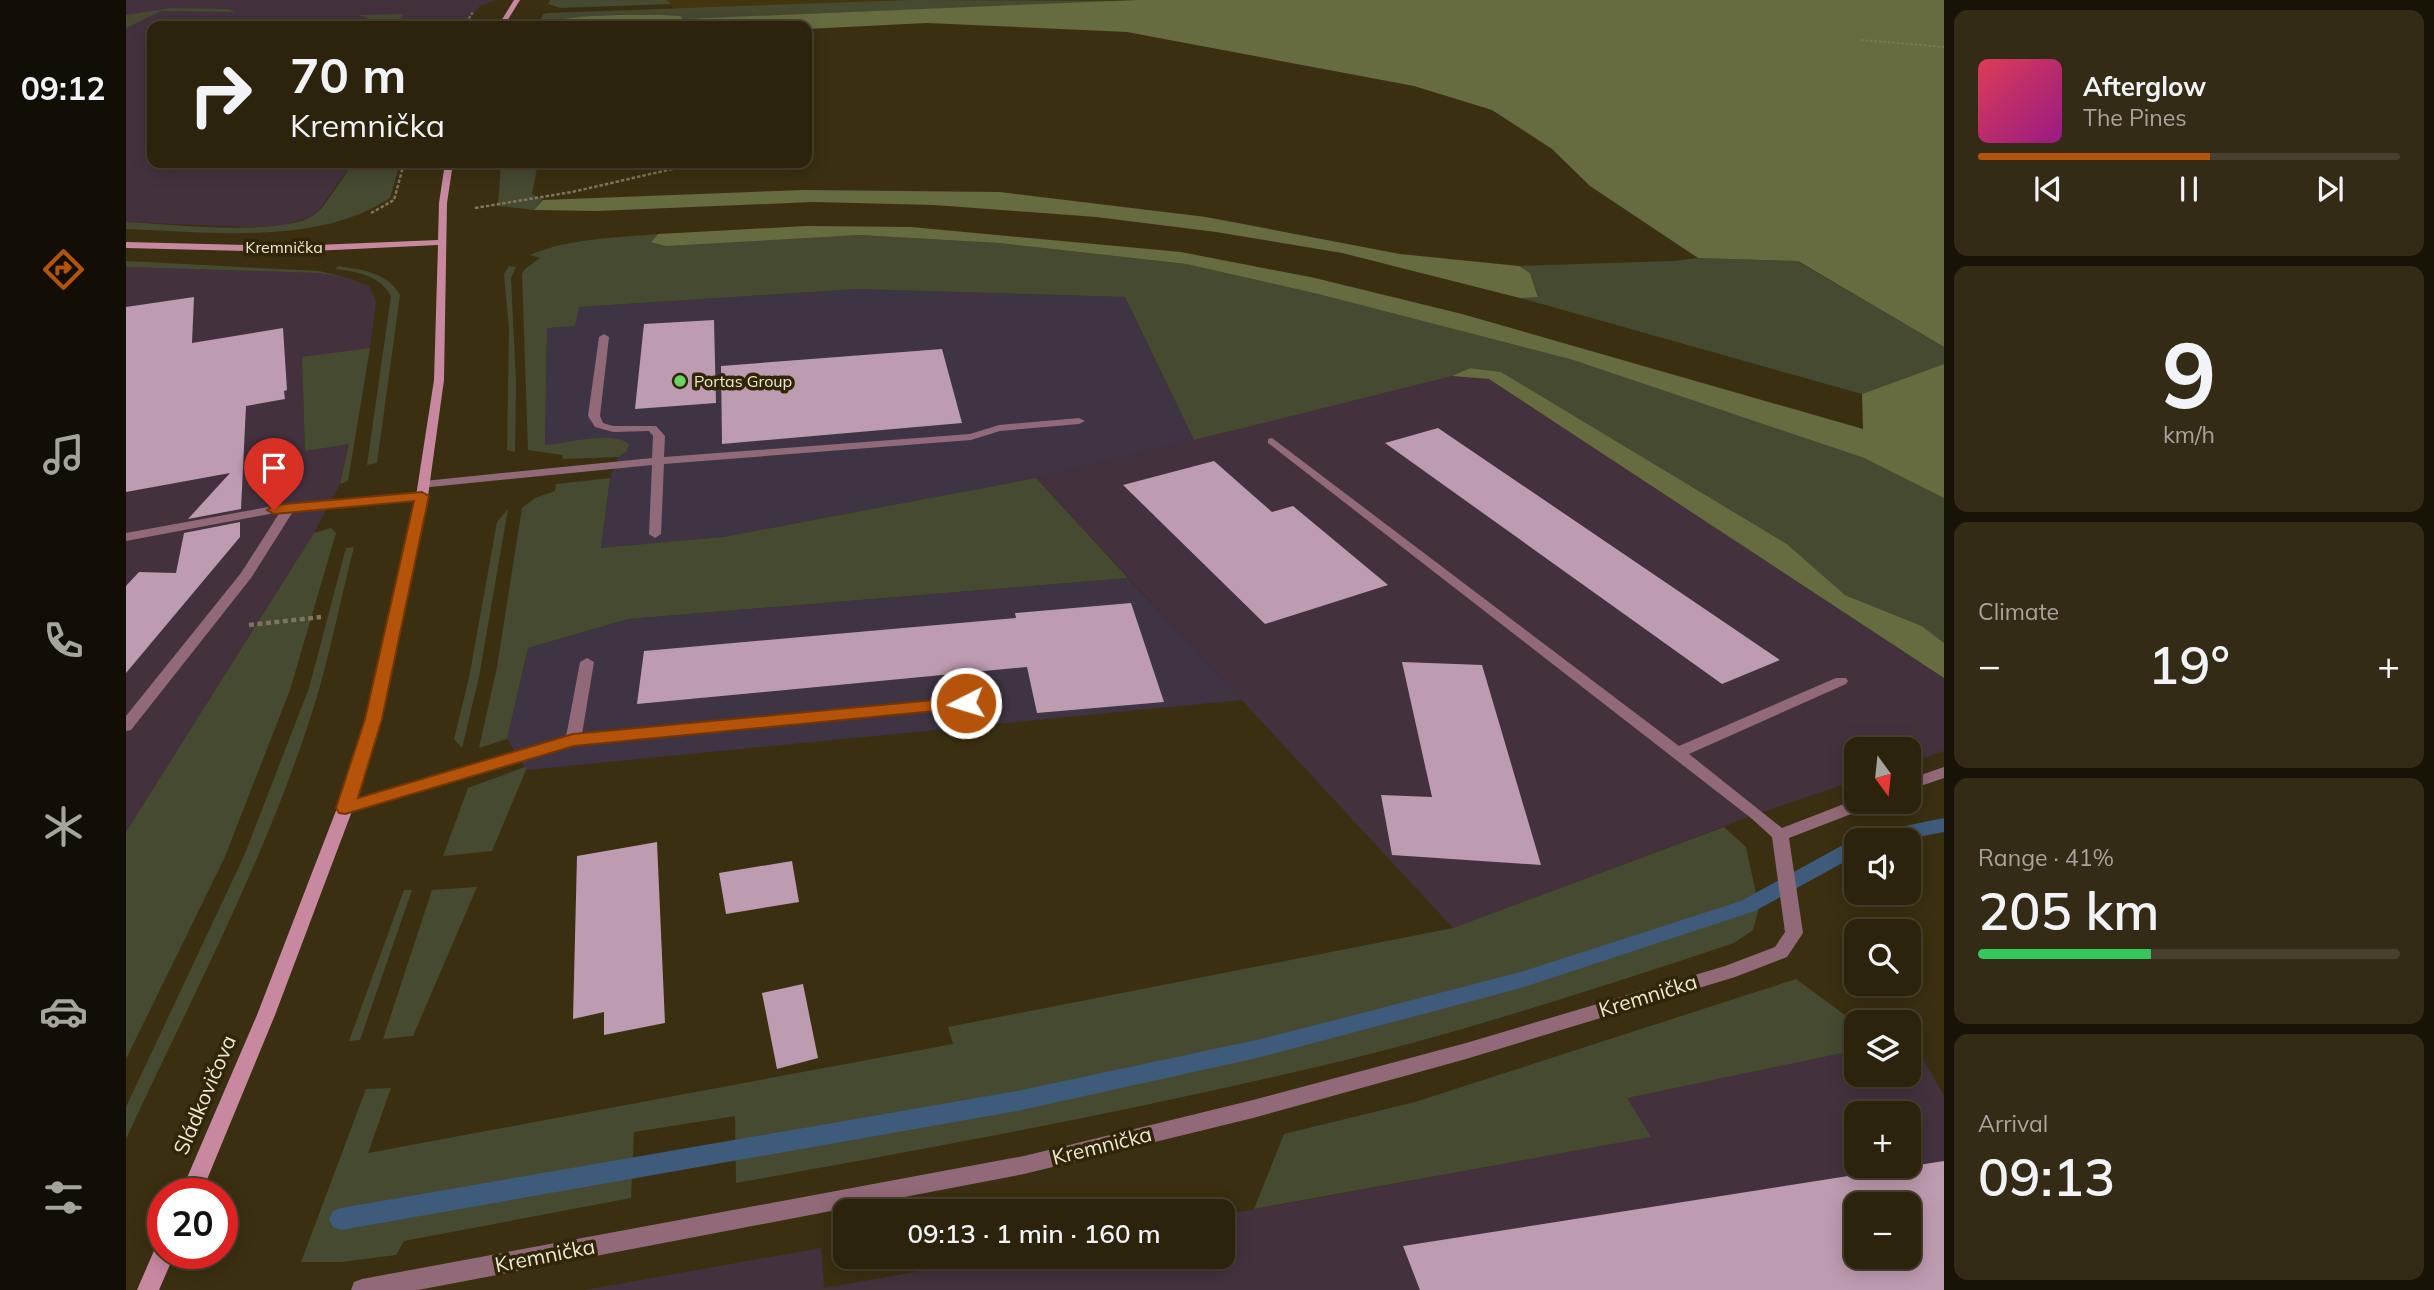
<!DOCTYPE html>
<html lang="en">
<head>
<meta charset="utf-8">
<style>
  body { margin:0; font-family:Mulish,sans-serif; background:#342b16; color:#f1f3f6; height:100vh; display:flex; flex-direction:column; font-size:26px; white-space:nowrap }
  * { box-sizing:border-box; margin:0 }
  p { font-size:23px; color:#a6a49d }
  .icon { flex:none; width:38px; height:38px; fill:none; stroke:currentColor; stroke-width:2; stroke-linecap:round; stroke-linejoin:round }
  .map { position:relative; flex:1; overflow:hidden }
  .drawer { display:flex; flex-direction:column; gap:10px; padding:10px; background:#181307; width:490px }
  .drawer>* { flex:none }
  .banner { position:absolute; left:21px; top:21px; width:665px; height:147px; border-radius:14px; box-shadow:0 4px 18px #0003,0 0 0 2px #48402e; background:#2c230d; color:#f1f3f6; overflow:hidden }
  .needle { width:46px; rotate:165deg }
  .fabs { position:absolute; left:1718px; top:737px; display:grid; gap:14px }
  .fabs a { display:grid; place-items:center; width:77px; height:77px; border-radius:14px; background:#2c230d; box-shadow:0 4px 18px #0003,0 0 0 2px #48402e; font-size:35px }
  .speed { position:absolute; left:21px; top:1178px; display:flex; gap:14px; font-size:35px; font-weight:700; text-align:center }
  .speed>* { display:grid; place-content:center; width:91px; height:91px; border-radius:50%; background:#2c230d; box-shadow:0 4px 18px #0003,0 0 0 2px #48402e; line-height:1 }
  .speed .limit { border:10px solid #d22; background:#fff; color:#111 }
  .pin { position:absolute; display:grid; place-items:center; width:60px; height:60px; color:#fff; margin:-72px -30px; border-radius:50% 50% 50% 0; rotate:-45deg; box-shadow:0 0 7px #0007 }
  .pin .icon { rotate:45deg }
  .me { position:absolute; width:77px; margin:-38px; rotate:265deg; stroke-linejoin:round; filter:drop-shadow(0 0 5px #0008) }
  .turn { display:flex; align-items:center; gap:24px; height:147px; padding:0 28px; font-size:32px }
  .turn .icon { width:91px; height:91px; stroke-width:2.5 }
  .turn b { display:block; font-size:49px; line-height:60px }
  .big { font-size:52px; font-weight:600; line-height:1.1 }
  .drawer .card { flex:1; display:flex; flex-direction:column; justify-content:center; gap:10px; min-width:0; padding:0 24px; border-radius:14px; background:#342b16 }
  .drawer .dial { align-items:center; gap:0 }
  .dial b { font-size:91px; line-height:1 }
  .song { display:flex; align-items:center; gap:21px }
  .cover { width:84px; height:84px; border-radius:10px; background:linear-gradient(135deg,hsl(350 70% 55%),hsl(310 70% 35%)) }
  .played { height:7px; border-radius:4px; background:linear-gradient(90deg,#b45309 55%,#48402e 55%) }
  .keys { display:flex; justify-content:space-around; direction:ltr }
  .heat { display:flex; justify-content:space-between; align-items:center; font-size:38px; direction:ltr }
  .charge { height:10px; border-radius:5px; background:linear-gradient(90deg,#34c759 41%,#48402e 0) }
  .trip { position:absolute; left:707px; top:1199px; width:402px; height:70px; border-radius:14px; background:#2c230d; box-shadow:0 4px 18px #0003,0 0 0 2px #48402e; font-weight:600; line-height:70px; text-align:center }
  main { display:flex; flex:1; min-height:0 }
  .tab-bar { display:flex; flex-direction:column; width:126px; justify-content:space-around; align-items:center; background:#120e05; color:#a6a49d }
  .tab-bar .icon { width:49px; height:49px }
  .tab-bar .selected { color:#b45309 }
  .tab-bar b { font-size:32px; color:#f1f3f6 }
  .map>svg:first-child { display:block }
  .commercial { fill:#3e3443 }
  .industrial { fill:#43323e; fill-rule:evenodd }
  .built { fill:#43360e }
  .green { fill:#464a31 }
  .forest { fill:#666b40 }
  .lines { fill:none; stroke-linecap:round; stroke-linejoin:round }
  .stream { fill:#3f5b7c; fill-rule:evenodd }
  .building { fill:#bd9bb0; fill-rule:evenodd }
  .path-far2 { stroke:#7e755b; stroke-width:2; stroke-dasharray:2.5 2; stroke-linecap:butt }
  .path-far1 { stroke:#7e755b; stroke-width:2.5; stroke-dasharray:3.5 2; stroke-linecap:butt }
  .path { stroke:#7e755b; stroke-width:4.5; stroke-dasharray:5 3.5; stroke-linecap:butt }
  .lane { fill:#926978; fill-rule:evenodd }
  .secondary { fill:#c888a0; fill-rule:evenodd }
  .route { fill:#b45309; stroke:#753606; stroke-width:2 }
  .poi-dot { fill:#69d364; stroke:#302506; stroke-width:2.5 }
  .labels { text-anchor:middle; stroke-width:7; stroke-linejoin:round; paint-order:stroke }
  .far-street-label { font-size:16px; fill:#ece6d4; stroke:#302506 }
  .far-poi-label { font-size:16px; fill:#ece6d4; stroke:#302506; text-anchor:start }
  .near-street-label { font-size:21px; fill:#ece6d4; stroke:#302506 }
</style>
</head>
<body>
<main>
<nav class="tab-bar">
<b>09:12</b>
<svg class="icon selected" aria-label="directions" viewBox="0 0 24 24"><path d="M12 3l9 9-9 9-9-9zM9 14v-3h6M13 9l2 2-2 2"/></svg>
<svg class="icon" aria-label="music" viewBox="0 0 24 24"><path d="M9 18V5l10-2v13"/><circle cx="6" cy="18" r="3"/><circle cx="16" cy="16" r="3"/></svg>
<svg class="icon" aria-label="phone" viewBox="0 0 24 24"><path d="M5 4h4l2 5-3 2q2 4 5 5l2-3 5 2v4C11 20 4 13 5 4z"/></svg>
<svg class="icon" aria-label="climate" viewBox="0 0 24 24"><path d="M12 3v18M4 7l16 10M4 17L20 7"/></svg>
<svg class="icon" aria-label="car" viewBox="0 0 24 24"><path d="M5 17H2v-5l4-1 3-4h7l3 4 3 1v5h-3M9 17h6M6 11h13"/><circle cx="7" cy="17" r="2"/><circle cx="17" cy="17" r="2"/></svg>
<svg class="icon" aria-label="filters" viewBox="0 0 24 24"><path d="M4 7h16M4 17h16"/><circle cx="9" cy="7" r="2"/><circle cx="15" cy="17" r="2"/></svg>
</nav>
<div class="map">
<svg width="1818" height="1290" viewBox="0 0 1818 1290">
  <rect width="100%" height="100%" fill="#3a2f11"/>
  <g class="commercial">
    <path d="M 732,289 L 999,297 L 1068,440 L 910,478 L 597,537 L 475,549 L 484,478 L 492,457 L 501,451 L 419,445 L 421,328 L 453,307 Z"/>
    <path d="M 1002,578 L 1116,700 L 400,770 L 381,739 L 402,648 L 502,619 Z"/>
  </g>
  <g class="industrial">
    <path d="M 0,0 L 370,0 L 354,6 L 337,26 L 26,26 L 26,163 L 227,163 L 189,215 L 159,225 L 126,227 L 0,222 Z"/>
    <path d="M 0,267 L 193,273 L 222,278 L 243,286 L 250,301 L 244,348 L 176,358 L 179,450 L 223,444 L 214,484 L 188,533 L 0,832 Z"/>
    <path d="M 1326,376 L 1363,379 L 1818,678 L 1818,751 L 1783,763 L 1783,749 L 1731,749 L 1731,780 L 1631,814 L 1327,928 L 910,478 Z"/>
    <path d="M 1786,1039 L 1818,1096 L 1818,1290 L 458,1290 L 695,1248 L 698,1288 L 875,1257 L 1097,1256 L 1097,1215 L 1524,1137 L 1500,1098 L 1731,1050 L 1731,1074 L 1783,1074 L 1783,1040 ZM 1731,1113 L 1783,1113 L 1783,1166 L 1731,1166 ZM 1731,1204 L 1783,1204 L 1783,1256 L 1731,1256 Z"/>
  </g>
  <path class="built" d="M 541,0 L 1012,0 L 1013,1 L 556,19 Z"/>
  <g class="green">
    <path d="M 424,0 L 541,0 L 545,4 L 434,8 L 422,4 Z"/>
    <path d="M 785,0 L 1013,1 L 556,19 L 553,16 C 517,14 453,12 420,25 L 427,26 L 412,26 L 417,14 L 422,13 Z"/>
    <path d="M 45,8 L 102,9 L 109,12 L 35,11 L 0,28 L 0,15 Z"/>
    <path d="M 278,14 L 268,26 L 228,26 L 242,18 L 232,15 Z"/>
    <path d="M 227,163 L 274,163 L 264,198 C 192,246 83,232 0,229 L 0,222 C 42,224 155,237 188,215 C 198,209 219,174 227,163 Z"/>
    <path d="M 375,163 L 412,163 L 406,194 L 417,200 L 408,210 L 372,206 Z"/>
    <path d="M 532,234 L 525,241 L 733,235 L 873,243 L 1060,264 L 1192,294 L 1444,359 L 1738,458 L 1818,498 L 1818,643 L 1796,626 L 1719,595 L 1661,544 L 1375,372 L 1344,368 L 1326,376 L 1068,440 L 999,297 L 732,289 L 453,307 L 449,326 L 421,328 L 419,445 C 441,444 485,430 503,444 L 501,451 L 492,457 L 437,459 L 436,455 L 402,450 L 396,274 L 399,269 L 414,258 L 404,255 C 444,238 488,238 532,234 Z"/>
    <path d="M 1572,258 L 1671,261 L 1818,347 L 1818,364 L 1736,394 L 1394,298 L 1412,296 L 1404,273 L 1393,266 L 1547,261 Z"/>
    <path d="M 0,261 L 193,271 L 222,278 L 193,273 L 0,267 Z"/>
    <path d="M 213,266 C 236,270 261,272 274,295 L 251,463 L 241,465 L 265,296 C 253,275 232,272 209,269 Z"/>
    <path d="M 383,266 L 390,267 L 385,278 L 390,383 L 389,452 L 381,450 L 383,330 L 378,274 Z"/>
    <path d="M 244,348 L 222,481 L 214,484 L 223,444 L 179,451 L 176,357 Z"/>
    <path d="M 484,478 L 475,548 L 597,537 L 910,478 L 1002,578 L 502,619 L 402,648 L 381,739 L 353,748 L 371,667 L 396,508 L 409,498 L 429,491 L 430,484 Z"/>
    <path d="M 382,509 L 353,677 L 336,748 L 328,739 L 343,678 L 371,522 Z"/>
    <path d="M 205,528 L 210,533 L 164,690 L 98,859 L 0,1059 L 0,832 L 188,533 Z"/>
    <path d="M 228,547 C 216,593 207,640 194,686 C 150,839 67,994 0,1139 L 0,1107 L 118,856 L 183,688 L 220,548 Z"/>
    <path d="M 399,767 L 400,770 L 366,851 L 317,856 L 342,788 Z"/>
    <path d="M 1598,827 L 1620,847 L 1633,908 L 1627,930 L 1608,943 C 1482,985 1356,1026 1228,1058 C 1023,1108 817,1146 610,1183 L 609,1116 L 508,1132 L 505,1198 L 278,1241 L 270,1255 L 215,1262 L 175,1262 L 240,1089 L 265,1088 L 242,1153 L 827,1044 L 822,1027 L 1327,928 Z"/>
    <path d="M 351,887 L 287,1036 L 257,1039 L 306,890 Z"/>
    <path d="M 278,890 L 286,890 L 234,1040 L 223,1041 Z"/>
    <path d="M 1670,979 L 1727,1021 L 1777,1019 L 1778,1022 L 1731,1022 L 1731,1050 L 1501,1098 L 1525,1137 L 1128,1209 L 1158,1134 L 1289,1102 Z"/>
  </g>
  <g class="forest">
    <path d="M 1012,0 L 1818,0 L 1818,347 L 1672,261 L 1572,258 L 1464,186 L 1426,149 L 1366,110 L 1288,86 L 1001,32 L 801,23 L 681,29 L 681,26 L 419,25 C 436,13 529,14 554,16 L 557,19 Z"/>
    <path d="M 678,190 L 874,192 L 1080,217 L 1274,254 L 1393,266 L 1404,273 L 1412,297 L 1394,298 L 1216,253 L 1090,232 L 970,217 L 808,205 L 687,202 L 471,211 L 408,210 L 417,200 Z"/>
    <path d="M 680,226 L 785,227 L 1055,252 L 1189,278 L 1336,314 L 1737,429 L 1736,394 L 1818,364 L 1818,498 L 1738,458 L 1444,359 L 1192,294 L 1060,264 L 873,243 L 733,235 L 540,246 L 525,242 L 532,234 Z"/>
    <path d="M 1344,368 L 1375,372 L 1661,544 L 1719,595 L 1796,626 L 1818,643 L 1818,678 L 1363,379 L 1326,376 Z"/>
  </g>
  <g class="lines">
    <path class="stream" d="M 1818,818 L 1818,832 L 1776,840 L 1731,840 L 1731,855 L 1629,911 L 1395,988 L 1135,1057 L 891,1111 L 215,1230 L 207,1227 L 203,1219 L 207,1211 L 215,1208 L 891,1091 L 1135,1039 L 1395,972 L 1615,901 L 1724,841 L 1733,840 L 1735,835 Z"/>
  </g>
  <g class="building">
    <path d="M 68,297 L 66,343 L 157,328 L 161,390 L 158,391 L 159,399 L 120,406 L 115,509 L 62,519 L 104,473 L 0,492 L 0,307 Z"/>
    <path d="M 588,320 L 590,403 L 509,409 L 518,324 Z"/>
    <path d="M 816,349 L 836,423 L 596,444 L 595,366 Z"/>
    <path d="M 1312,428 L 1654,660 L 1596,684 L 1259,443 Z"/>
    <path d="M 1088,461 L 1146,512 L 1167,506 L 1262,585 L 1139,624 L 997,485 Z"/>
    <path d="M 114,522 L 114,537 L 0,673 L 0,586 L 13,572 L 50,573 L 58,533 Z"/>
    <path d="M 1005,603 L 1038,702 L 911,713 L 901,667 L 511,704 L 518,651 L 890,618 L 889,613 Z"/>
    <path d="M 1276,662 L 1356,665 L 1415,865 L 1266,855 L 1255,795 L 1306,797 Z"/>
    <path d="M 531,842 L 539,1023 L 478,1035 L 478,1012 L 447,1019 L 451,856 Z"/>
    <path d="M 666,861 L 673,902 L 600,914 L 593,873 Z"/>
    <path d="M 677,984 L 692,1058 L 651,1069 L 636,993 Z"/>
    <path d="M 1818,1161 L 1818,1290 L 1294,1290 L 1277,1246 ZM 1731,1204 L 1783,1204 L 1783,1256 L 1731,1256 Z"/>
  </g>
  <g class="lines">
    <g class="path-far2">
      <path d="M 338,26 L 347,12"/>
      <path d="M 1735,40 L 1818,47"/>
    </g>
    <g class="path-far1">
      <path d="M 349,208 L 446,192 L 568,164"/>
      <path d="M 245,213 L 268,200 L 278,163"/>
    </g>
    <path class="path" d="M 123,625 L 195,617"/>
    <g class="lane">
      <path d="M 478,334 L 483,337 L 474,416 L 477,423 L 487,426 L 530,426 L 539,436 L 538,457 L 844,434 L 873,425 L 953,418 L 959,421 L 953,424 L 874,431 L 845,440 L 538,464 L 535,534 L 529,538 L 523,534 L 526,465 L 294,488 L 292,485 L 298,481 L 526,458 L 527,436 L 523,431 L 487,432 L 469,427 L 462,416 L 473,337 Z"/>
      <path d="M 1146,438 L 1553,746 L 1710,678 L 1720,678 L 1722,681 L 1720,684 L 1563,754 L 1656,828 L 1731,799 L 1731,802 L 1748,802 L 1746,806 L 1663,838 L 1677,933 L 1661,957 L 1609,977 L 1340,1059 L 1127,1118 L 898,1174 L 292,1290 L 225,1290 L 228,1282 L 236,1279 L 898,1156 L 1127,1100 L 1340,1043 L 1599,966 L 1649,947 L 1659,932 L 1646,837 L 1625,818 L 1142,443 L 1142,439 Z"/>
      <path d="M 296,492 L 302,496 L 300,499 L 168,510 L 125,578 L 5,730 L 0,731 L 0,716 L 115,573 L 154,512 L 0,541 L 0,533 L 164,503 Z"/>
      <path d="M 461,658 L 468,662 L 456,734 L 840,698 L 847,703 L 840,708 L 448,745 L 219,814 L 213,812 L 211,808 L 213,804 L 440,737 L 454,662 Z"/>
      <path d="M 1818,767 L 1818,778 L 1783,790 L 1783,779 Z"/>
    </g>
    <g class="secondary">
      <path d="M 388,0 L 394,0 L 378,26 L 372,26 Z"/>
      <path d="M 319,163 L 327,163 L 321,203 L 318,380 L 302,496 L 254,719 L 234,790 L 149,1015 L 75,1194 L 54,1194 L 131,1015 L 218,790 L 240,719 L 290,496 L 308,380 L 312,245 L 166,252 L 0,248 L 0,242 L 166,246 L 312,240 L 313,203 Z"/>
      <path d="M 37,1243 L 37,1253 L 49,1253 L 33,1290 L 11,1290 L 30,1246 Z"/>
    </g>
  </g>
  <path class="route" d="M 296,492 L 303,496 L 256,719 L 232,798 L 447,734 L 840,697 L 848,703 L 840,708 L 448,746 L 219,814 L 213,813 L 210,808 L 239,719 L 288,501 L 148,514 L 141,510 L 148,505 Z"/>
  <circle class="poi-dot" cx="554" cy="381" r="7"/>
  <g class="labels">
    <g class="far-street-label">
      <text x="158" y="253">Kremnička</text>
    </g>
    <g class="far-poi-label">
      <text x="568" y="387">Portas Group</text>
    </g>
    <g class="near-street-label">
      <text transform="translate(1522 996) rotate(-17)" y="7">Kremnička</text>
      <text transform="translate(79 1095) rotate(-67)" y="7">Sládkovičova</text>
      <text transform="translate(976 1146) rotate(-14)" y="7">Kremnička</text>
      <text transform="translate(419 1256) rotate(-11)" y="7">Kremnička</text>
    </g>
  </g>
</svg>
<div class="fabs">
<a><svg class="needle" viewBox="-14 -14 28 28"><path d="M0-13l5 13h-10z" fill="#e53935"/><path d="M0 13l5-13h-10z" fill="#a6a49d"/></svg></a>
<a><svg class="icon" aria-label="sound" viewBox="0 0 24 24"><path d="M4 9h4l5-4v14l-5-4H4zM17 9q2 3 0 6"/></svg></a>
<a><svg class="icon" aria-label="search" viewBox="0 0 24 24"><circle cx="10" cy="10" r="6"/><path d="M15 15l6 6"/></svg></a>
<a><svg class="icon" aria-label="layers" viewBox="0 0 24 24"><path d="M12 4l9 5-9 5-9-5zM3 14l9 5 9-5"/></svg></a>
<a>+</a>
<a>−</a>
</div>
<div class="speed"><div class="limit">20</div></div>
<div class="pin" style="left:148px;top:510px;background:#d93025"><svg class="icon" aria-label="arrive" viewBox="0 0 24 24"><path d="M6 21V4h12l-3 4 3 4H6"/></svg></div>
<svg class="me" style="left:840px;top:703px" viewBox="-20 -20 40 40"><circle r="17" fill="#b45309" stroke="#fff" stroke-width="3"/><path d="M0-11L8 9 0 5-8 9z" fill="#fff"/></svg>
<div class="trip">09:13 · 1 min · 160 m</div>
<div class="banner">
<div class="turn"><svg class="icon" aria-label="right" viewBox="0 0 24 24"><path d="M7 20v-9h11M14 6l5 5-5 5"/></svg><div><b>70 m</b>Kremnička</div></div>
</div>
</div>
<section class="drawer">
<div class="card">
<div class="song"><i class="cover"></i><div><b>Afterglow</b><p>The Pines</p></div></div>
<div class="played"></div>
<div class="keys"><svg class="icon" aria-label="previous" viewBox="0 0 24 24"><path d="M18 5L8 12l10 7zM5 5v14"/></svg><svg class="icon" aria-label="pause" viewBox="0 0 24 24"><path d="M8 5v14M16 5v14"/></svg><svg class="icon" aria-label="next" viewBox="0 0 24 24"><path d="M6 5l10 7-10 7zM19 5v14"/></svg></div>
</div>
<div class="card dial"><b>9</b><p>km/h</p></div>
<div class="card"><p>Climate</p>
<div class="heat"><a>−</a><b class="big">19°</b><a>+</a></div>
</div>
<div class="card"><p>Range · 41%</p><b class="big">205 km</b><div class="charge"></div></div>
<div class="card"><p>Arrival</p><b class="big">09:13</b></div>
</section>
</main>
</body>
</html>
